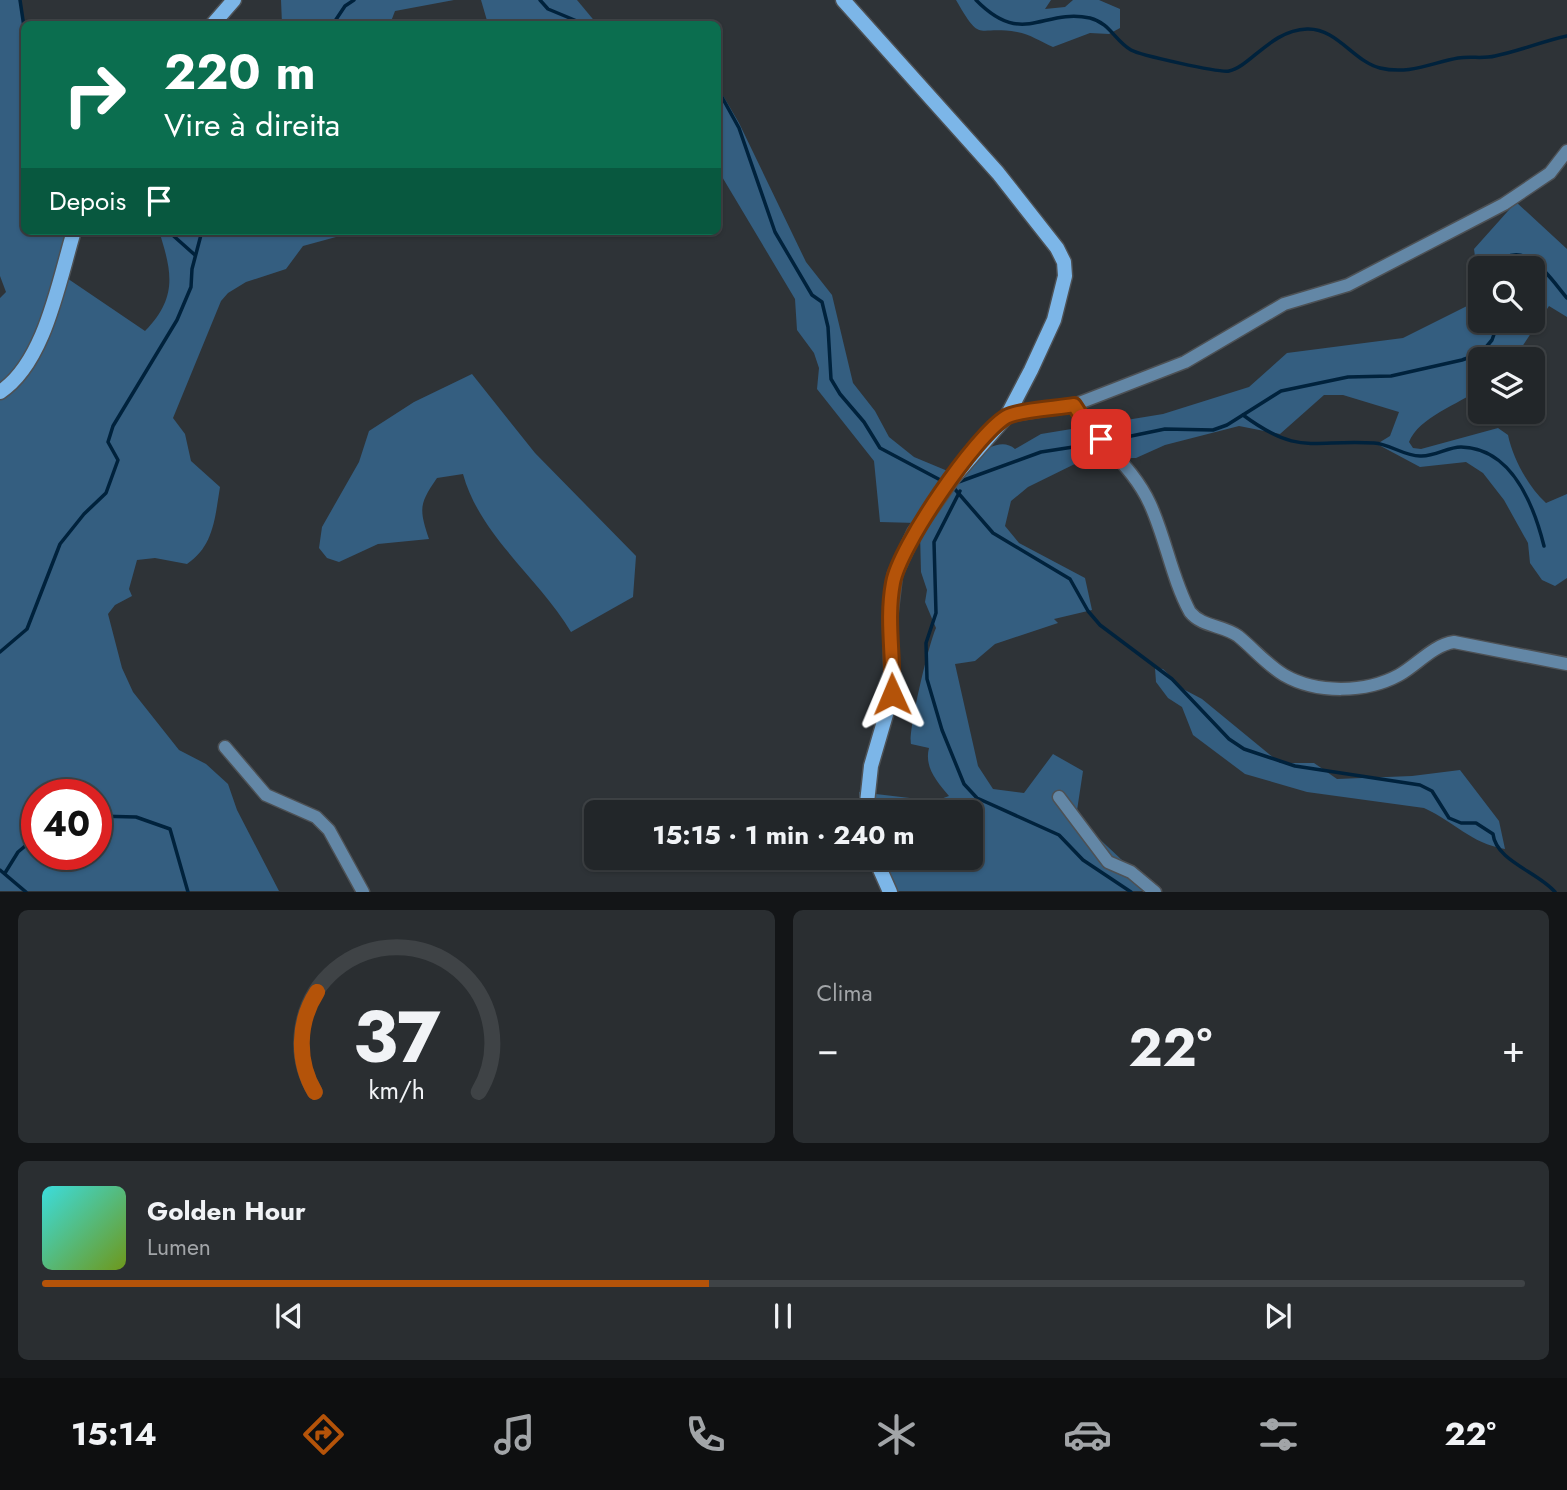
<!DOCTYPE html>
<html lang="pt">
<head>
<meta charset="utf-8">
<style>
  body { margin:0; font-family:Jost,sans-serif; background:#2a2e31; color:#f1f3f6; height:100vh; display:flex; flex-direction:column; font-size:26px; white-space:nowrap }
  * { box-sizing:border-box; margin:0 }
  p { font-size:23px; color:#a2a5a8 }
  .icon { flex:none; width:38px; height:38px; fill:none; stroke:currentColor; stroke-width:2; stroke-linecap:round; stroke-linejoin:round }
  .map { position:relative; height:892px; overflow:hidden }
  .side { display:flex; flex-direction:column; gap:18px; padding:18px; background:#131517; flex:1 }
  .side>* { flex:none }
  .guide { position:absolute; left:21px; top:21px; width:700px; height:214px; border-radius:10px; box-shadow:0 2px 5px #0004,0 0 0 2px #3f4346; background:#0b6e4f; color:#fff; overflow:hidden }
  .buttons { position:absolute; left:1468px; top:256px; display:grid; gap:14px }
  .buttons a { display:grid; place-items:center; width:77px; height:77px; border-radius:10px; background:#222629; box-shadow:0 2px 5px #0004,0 0 0 2px #3f4346; font-size:35px }
  .speed { position:absolute; left:21px; top:779px; display:flex; gap:14px; font-size:35px; font-weight:700; text-align:center }
  .speed>* { display:grid; place-content:center; width:91px; height:91px; border-radius:50%; background:#222629; box-shadow:0 2px 5px #0004,0 0 0 2px #3f4346; line-height:1 }
  .speed .limit { border:10px solid #d22; background:#fff; color:#111 }
  .pin { position:absolute; display:grid; place-items:center; width:60px; height:60px; color:#fff; margin:-30px; border-radius:14px; box-shadow:0 4px 10px #0006 }
  .me { position:absolute; width:77px; margin:-38px; rotate:359deg; stroke-linejoin:round; filter:drop-shadow(0 0 5px #0008) }
  .turn { display:flex; align-items:center; gap:24px; height:147px; padding:0 28px; font-size:32px }
  .turn .icon { width:91px; height:91px; stroke-width:2.5 }
  .turn b { display:block; font-size:49px; line-height:60px }
  .then { display:flex; align-items:center; height:66px; padding:0 28px; background:#0003; gap:14px; font-size:26px }
  .big { font-size:52px; font-weight:700; line-height:1.1 }
  .side .widget { flex:1; display:flex; flex-direction:column; justify-content:center; gap:10px; min-width:0; padding:0 24px; border-radius:10px; background:#2a2e31 }
  .side .dial { align-items:center; gap:0 }
  .dial svg { height:182px; overflow:visible; fill:none; stroke:#3f4346; stroke-width:7; stroke-linecap:round; text-anchor:middle }
  .dial text { fill:#f1f3f6; stroke:none }
  .song { display:flex; align-items:center; gap:21px }
  .cover { width:84px; height:84px; border-radius:10px; background:linear-gradient(135deg,hsl(180 70% 55%),hsl(80 70% 35%)) }
  .played { height:7px; border-radius:4px; background:linear-gradient(90deg,#b45309 45%,#3f4346 45%) }
  .keys { display:flex; justify-content:space-around; direction:ltr }
  .heat { display:flex; justify-content:space-between; align-items:center; font-size:38px; direction:ltr }
  .side .tiles { flex:1; display:grid; gap:18px; grid-template-columns:1fr 1fr }
  .widget:last-child { grid-column:span 2 }
  .trip { position:absolute; left:584px; top:800px; width:399px; height:70px; border-radius:10px; background:#222629; box-shadow:0 2px 5px #0004,0 0 0 2px #3f4346; font-weight:700; line-height:70px; text-align:center }
  .tab-bar { display:flex; height:112px; justify-content:space-around; align-items:center; background:#0e0f10; color:#a2a5a8 }
  .tab-bar .icon { width:49px; height:49px }
  .tab-bar .current { color:#b45309 }
  .tab-bar b { font-size:32px; color:#f1f3f6 }
  .map>svg:first-child { display:block }
  .green { fill:#345e80; fill-rule:evenodd }
  .lines { fill:none; stroke-linecap:round; stroke-linejoin:round }
  .stream { stroke:#00223c; stroke-width:3.5 }
  .street-casing { stroke:#4d5155; stroke-width:15 }
  .secondary-casing { stroke:#4d5155; stroke-width:17 }
  .street { stroke:#6387a6; stroke-width:12 }
  .secondary { stroke:#7cb6e8; stroke-width:14 }
  .route-casing { stroke:#753606; stroke-width:18 }
  .route { stroke:#b45309; stroke-width:12 }
</style>
</head>
<body>
<div class="map">
<svg width="1567" height="892" viewBox="0 0 1567 892">
  <rect width="100%" height="100%" fill="#2e3337"/>
  <g class="green">
    <path d="M 0,0 L 19,0 L 24,27 L 24,231 L 66,231 L 55,270 L 145,331 C 178,297 172,272 159,231 L 344,231 L 336,237 L 303,246 L 286,269 L 246,282 L 228,293 L 221,301 L 173,418 L 185,434 L 191,461 L 220,487 C 215,517 214,546 187,564 L 155,558 L 137,560 L 129,589 L 132,596 L 115,605 L 108,614 L 122,668 L 133,692 L 179,750 L 206,764 L 228,784 L 237,810 L 279,891 L 0,891 L 0,298 L 6,292 L 0,276 ZM 37,794 L 96,794 L 96,854 L 37,854 Z"/>
    <path d="M 281,0 L 454,0 L 395,11 L 390,24 L 282,24 Z"/>
    <path d="M 481,0 L 577,0 L 597,24 L 488,24 Z"/>
    <path d="M 956,0 L 1051,0 L 1045,9 L 1065,7 L 1073,0 L 1099,0 L 1120,9 L 1120,28 L 1109,34 L 1090,33 L 1053,47 C 1041,42 1030,34 1017,32 C 975,25 982,45 956,0 Z"/>
    <path d="M 718,87 L 739,123 L 806,262 L 832,295 L 853,383 L 875,411 L 889,437 L 914,457 L 950,472 C 969,465 996,432 1015,449 L 1041,434 L 1163,414 L 1249,387 L 1287,353 L 1403,338 L 1469,305 L 1478,278 L 1474,249 L 1516,202 L 1567,249 L 1567,317 L 1549,306 L 1514,359 L 1480,359 L 1480,389 C 1459,404 1419,417 1409,442 L 1413,448 L 1421,449 L 1498,428 L 1508,435 C 1513,459 1528,486 1546,503 L 1567,494 L 1567,578 L 1555,586 L 1542,580 L 1530,563 L 1528,543 L 1504,500 L 1483,473 L 1466,462 L 1420,467 L 1377,444 L 1390,436 L 1399,412 L 1343,395 L 1324,395 L 1280,434 L 1239,426 L 1165,445 L 1136,458 L 1087,458 L 1028,487 L 1011,501 L 1005,526 L 1019,543 L 1085,578 L 1092,610 L 1054,619 L 1058,623 L 995,644 L 975,661 L 955,664 L 978,766 L 993,789 L 1024,793 L 1053,754 L 1083,771 L 1076,817 L 1155,891 L 884,891 L 870,858 L 971,858 L 971,812 L 860,812 L 859,792 L 935,801 L 949,796 C 937,782 924,767 929,748 L 911,744 C 908,731 929,643 936,628 L 925,602 L 927,590 L 921,572 L 920,533 L 917,523 L 880,522 L 874,461 L 817,389 L 819,368 L 814,353 L 797,330 L 795,299 L 718,170 ZM 1480,268 L 1533,268 L 1533,320 L 1480,320 Z"/>
    <path d="M 472,374 L 535,453 L 636,556 L 633,597 L 571,632 C 539,578 480,536 463,474 L 437,478 C 419,504 419,509 429,539 L 378,544 L 339,562 L 327,558 L 319,548 L 322,527 L 359,462 L 369,431 L 414,402 Z"/>
    <path d="M 1155,668 L 1163,669 L 1183,689 L 1202,699 L 1280,763 L 1314,763 L 1337,779 L 1412,776 L 1460,770 L 1499,821 L 1505,849 C 1470,843 1455,822 1424,808 L 1307,792 L 1245,774 L 1193,735 L 1182,707 L 1168,698 L 1156,682 Z"/>
  </g>
  <g class="lines">
    <g class="stream">
      <path d="M 20,0 L 24,27"/>
      <path d="M 540,0 L 548,9 L 584,24"/>
      <path d="M 976,0 C 1023,48 1042,8 1090,18 C 1110,23 1115,41 1131,50 C 1140,55 1219,73 1229,71 C 1250,67 1271,30 1307,29 C 1337,28 1353,61 1380,68 C 1409,75 1431,63 1458,58 C 1471,56 1483,59 1495,56 C 1520,51 1543,41 1567,36"/>
      <path d="M 333,24 L 345,6 L 354,0"/>
      <path d="M 718,90 L 739,128 L 775,232 L 812,295 L 822,302 L 828,327 L 831,379 L 840,394 L 864,422 L 880,448 L 946,483"/>
      <path d="M 168,231 L 195,255"/>
      <path d="M 1501,268 L 1503,259 C 1529,242 1552,281 1567,298"/>
      <path d="M 1243,415 C 1300,457 1312,439 1374,443 C 1390,444 1404,456 1420,456 C 1435,457 1447,447 1461,447 C 1512,448 1534,506 1544,546"/>
      <path d="M 1107,441 L 1165,429 L 1213,430 L 1227,425 L 1281,391 L 1348,377 L 1391,376 L 1462,360 L 1481,353 L 1492,340 L 1499,320"/>
      <path d="M 953,484 L 1041,452 L 1099,443"/>
      <path d="M 953,487 L 993,533 L 1070,579 L 1088,611 L 1100,625 L 1172,679 L 1229,739 L 1244,749 L 1295,766 L 1420,785 L 1432,791 L 1449,818 L 1461,823 L 1476,823 L 1493,834 C 1496,861 1538,872 1555,892"/>
      <path d="M 960,491 L 934,542 L 936,613 L 926,643 L 927,679 L 942,730 L 964,784 L 977,798 L 1059,835 L 1083,860 L 1131,892"/>
      <path d="M 0,652 L 27,629 L 60,544 L 84,514 L 106,493 L 118,460 L 108,442 L 113,426 L 177,320 L 191,287 L 192,269 L 202,231"/>
      <path d="M 96,816 L 136,817 L 170,829 L 188,892"/>
      <path d="M 0,870 L 26,892"/>
      <path d="M 5,873 L 18,852 L 37,836"/>
    </g>
    <defs>
      <g id="street">
        <path d="M 1074,405 C 1096,440 1133,466 1150,504 C 1166,539 1172,579 1190,612 C 1202,627 1223,625 1238,636 C 1253,648 1267,665 1284,675 C 1317,694 1366,693 1399,675 C 1417,665 1433,645 1454,642 L 1567,664"/>
        <path d="M 1007,416 L 1074,405 L 1185,362 L 1284,304 L 1348,285 L 1504,204 L 1550,173 L 1567,151"/>
        <path d="M 225,747 L 266,795 L 316,817 L 329,830 L 363,892"/>
        <path d="M 1059,797 L 1108,862 L 1131,872 L 1155,892"/>
      </g>
      <g id="secondary">
        <path d="M 843,0 L 998,173 L 1057,248 L 1064,262 L 1065,276 L 1054,320 L 1031,370 L 1007,416 L 953,478 L 914,533 L 895,574 L 890,617 L 892,694 L 871,766 L 866,812"/>
        <path d="M 213,24 L 234,0"/>
        <path d="M 0,392 C 45,363 59,280 74,231"/>
        <path d="M 875,858 L 890,892"/>
      </g>
    </defs>
    <use href="#street" class="street-casing"/>
    <use href="#secondary" class="secondary-casing"/>
    <use href="#street" class="street"/>
    <use href="#secondary" class="secondary"/>
  </g>
  <g class="lines">
    <defs>
      <path id="route" d="M 892,694 C 894,657 886,620 893,583 C 899,547 975,436 1006,417 C 1018,410 1058,408 1074,405 L 1091,431 L 1101,439"/>
    </defs>
    <use href="#route" class="route-casing"/>
    <use href="#route" class="route"/>
  </g>
</svg>
<div class="buttons">
<a><svg class="icon" aria-label="search" viewBox="0 0 24 24"><circle cx="10" cy="10" r="6"/><path d="M15 15l6 6"/></svg></a>
<a><svg class="icon" aria-label="layers" viewBox="0 0 24 24"><path d="M12 4l9 5-9 5-9-5zM3 14l9 5 9-5"/></svg></a>
</div>
<div class="speed"><div class="limit">40</div></div>
<div class="pin" style="left:1101px;top:439px;background:#d93025"><svg class="icon" aria-label="arrive" viewBox="0 0 24 24"><path d="M6 21V4h12l-3 4 3 4H6"/></svg></div>
<svg class="me" style="left:892px;top:694px" viewBox="-20 -20 40 40"><path d="M0-17L14 15 0 8-14 15z" fill="#b45309" stroke="#fff" stroke-width="4"/></svg>
<div class="trip">15:15 · 1 min · 240 m</div>
<div class="guide">
<div class="turn"><svg class="icon" aria-label="right" viewBox="0 0 24 24"><path d="M7 20v-9h11M14 6l5 5-5 5"/></svg><div><b>220 m</b>Vire à direita</div></div>
<div class="then">Depois<svg class="icon" aria-label="arrive" viewBox="0 0 24 24"><path d="M6 21V4h12l-3 4 3 4H6"/></svg></div>
</div>
</div>
<section class="side">
<div class="tiles">
<div class="widget dial"><svg viewBox="0 0 100 80">
<path d="M14 69A42 42 0 1 1 86 69"/>
<path d="M14 69A42 42 0 0 1 15 25" stroke="#b45309"/>
<text x="50" y="56" font-size="32" font-weight="700">37</text>
<text x="50" y="72" font-size="11">km/h</text>
</svg></div>
<div class="widget"><p>Clima</p>
<div class="heat"><a>−</a><b class="big">22°</b><a>+</a></div>
</div>
<div class="widget">
<div class="song"><i class="cover"></i><div><b>Golden Hour</b><p>Lumen</p></div></div>
<div class="played"></div>
<div class="keys"><svg class="icon" aria-label="previous" viewBox="0 0 24 24"><path d="M18 5L8 12l10 7zM5 5v14"/></svg><svg class="icon" aria-label="pause" viewBox="0 0 24 24"><path d="M8 5v14M16 5v14"/></svg><svg class="icon" aria-label="next" viewBox="0 0 24 24"><path d="M6 5l10 7-10 7zM19 5v14"/></svg></div>
</div>
</div>
</section>
<nav class="tab-bar">
<b>15:14</b>
<svg class="icon current" aria-label="directions" viewBox="0 0 24 24"><path d="M12 3l9 9-9 9-9-9zM9 14v-3h6M13 9l2 2-2 2"/></svg>
<svg class="icon" aria-label="music" viewBox="0 0 24 24"><path d="M9 18V5l10-2v13"/><circle cx="6" cy="18" r="3"/><circle cx="16" cy="16" r="3"/></svg>
<svg class="icon" aria-label="phone" viewBox="0 0 24 24"><path d="M5 4h4l2 5-3 2q2 4 5 5l2-3 5 2v4C11 20 4 13 5 4z"/></svg>
<svg class="icon" aria-label="climate" viewBox="0 0 24 24"><path d="M12 3v18M4 7l16 10M4 17L20 7"/></svg>
<svg class="icon" aria-label="car" viewBox="0 0 24 24"><path d="M5 17H2v-5l4-1 3-4h7l3 4 3 1v5h-3M9 17h6M6 11h13"/><circle cx="7" cy="17" r="2"/><circle cx="17" cy="17" r="2"/></svg>
<svg class="icon" aria-label="filters" viewBox="0 0 24 24"><path d="M4 7h16M4 17h16"/><circle cx="9" cy="7" r="2"/><circle cx="15" cy="17" r="2"/></svg>
<b>22°</b>
</nav>
</body>
</html>
